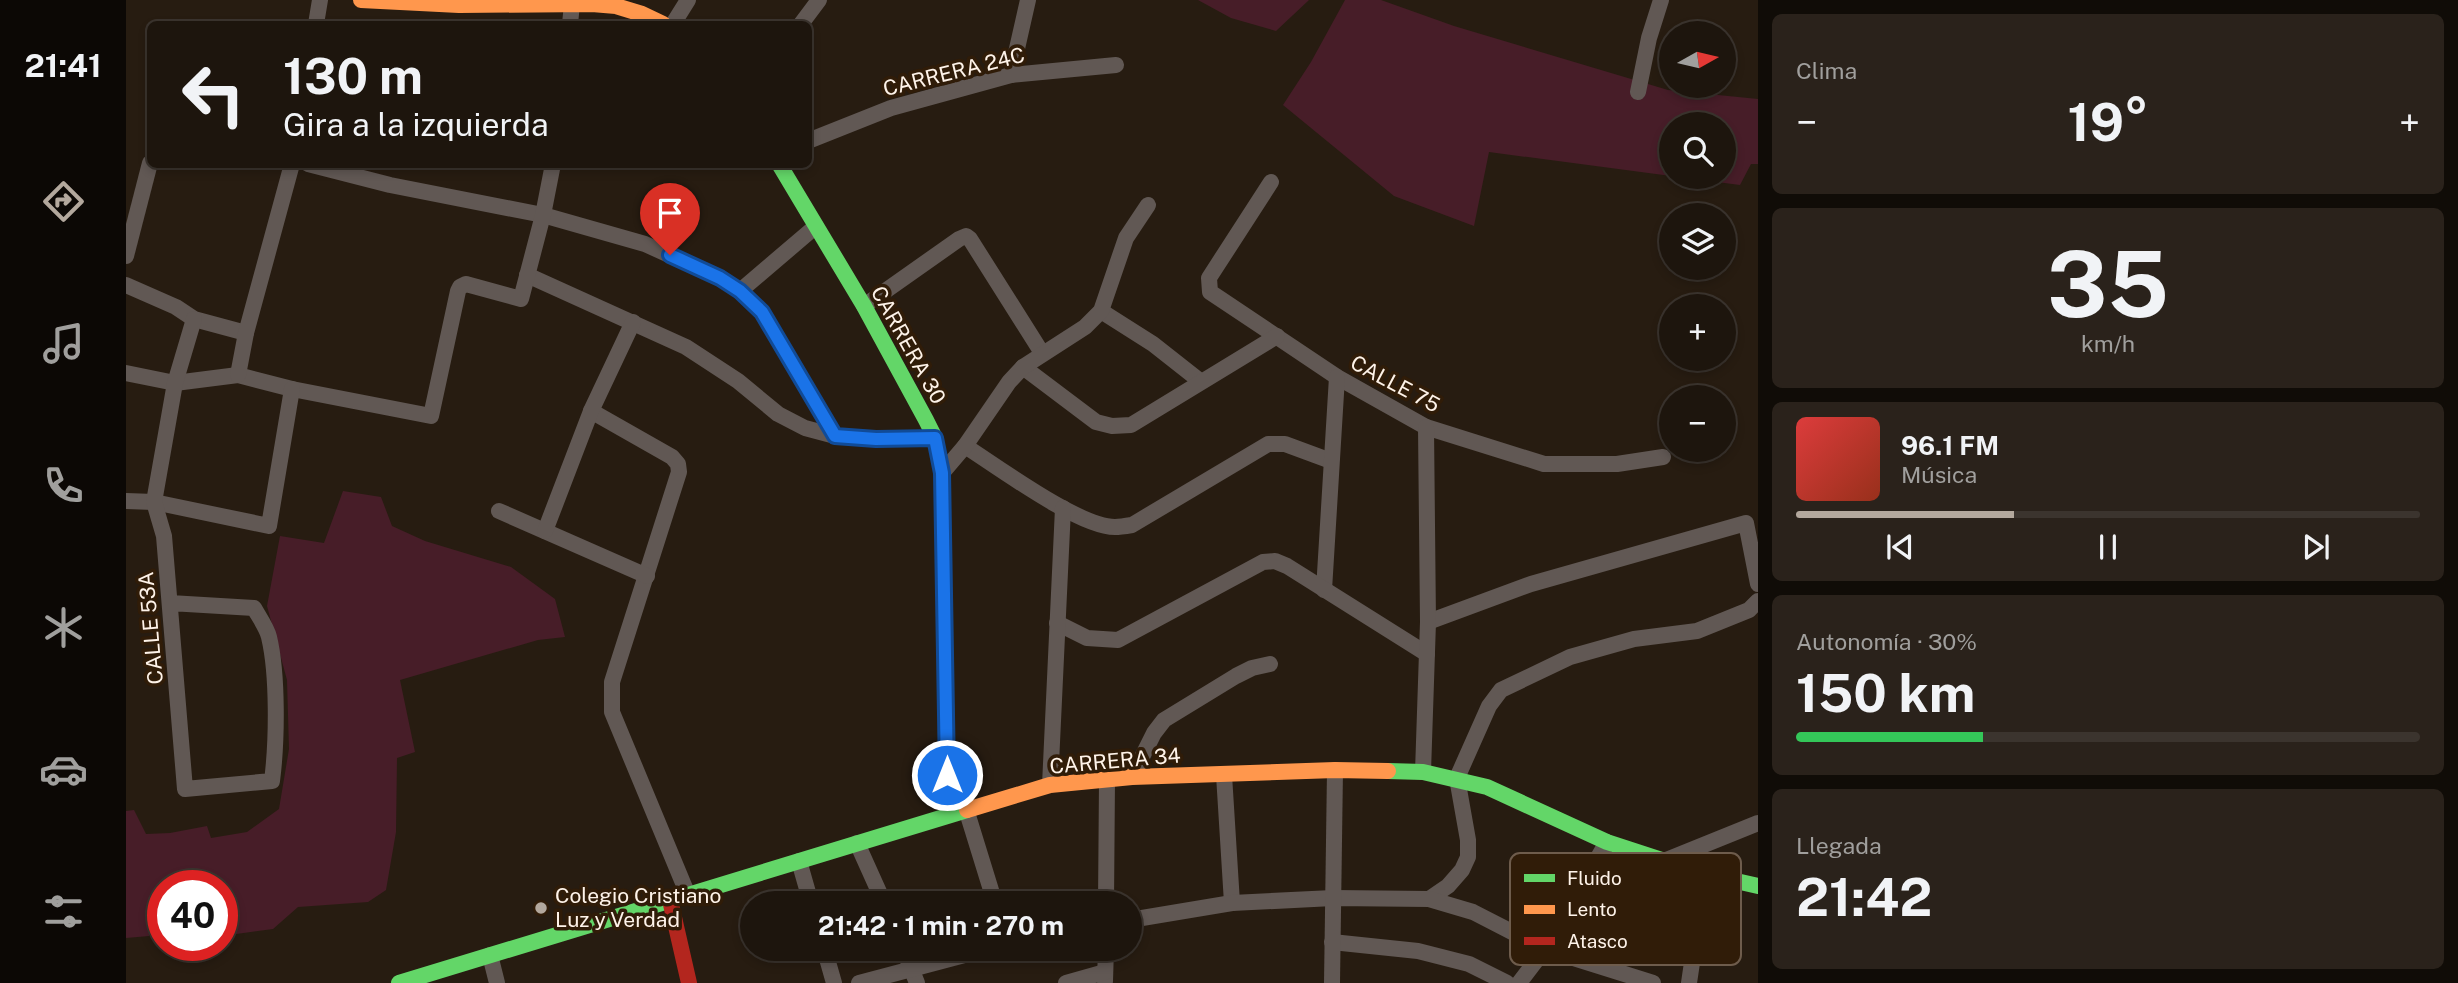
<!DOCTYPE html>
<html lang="es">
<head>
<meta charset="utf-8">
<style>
  body { margin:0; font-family:"Public Sans",sans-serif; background:#2a221b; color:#f1f3f6; height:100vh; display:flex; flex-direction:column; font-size:26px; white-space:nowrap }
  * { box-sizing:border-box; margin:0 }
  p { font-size:23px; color:#a09f9d }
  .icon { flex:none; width:38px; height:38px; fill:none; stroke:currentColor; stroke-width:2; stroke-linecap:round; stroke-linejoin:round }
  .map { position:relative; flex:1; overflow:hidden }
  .sheet { display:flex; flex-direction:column; gap:14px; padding:14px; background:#100c07; width:700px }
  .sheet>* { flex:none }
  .top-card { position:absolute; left:21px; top:21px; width:665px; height:147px; border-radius:10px; box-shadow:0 4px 10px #0003,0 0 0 2px #3b342e; background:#1d150d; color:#f1f3f6; overflow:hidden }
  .needle { width:46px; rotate:82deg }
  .fabs { position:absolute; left:1533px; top:21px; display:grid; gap:14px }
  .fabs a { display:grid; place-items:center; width:77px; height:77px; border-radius:50%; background:#1d150d; box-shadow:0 4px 10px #0003,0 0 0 2px #3b342e; font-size:35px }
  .speed { position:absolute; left:21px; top:870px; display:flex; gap:14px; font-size:35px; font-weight:700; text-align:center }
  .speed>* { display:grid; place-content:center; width:91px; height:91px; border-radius:50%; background:#1d150d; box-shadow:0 4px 10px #0003,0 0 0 2px #3b342e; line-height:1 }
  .speed .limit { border:10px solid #d22; background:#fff; color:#111 }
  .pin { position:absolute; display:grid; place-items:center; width:60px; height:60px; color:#fff; margin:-72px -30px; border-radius:50% 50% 50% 0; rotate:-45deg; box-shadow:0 0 7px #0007 }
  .pin .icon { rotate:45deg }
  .me { position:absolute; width:77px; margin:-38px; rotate:0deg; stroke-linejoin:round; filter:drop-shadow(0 0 5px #0008) }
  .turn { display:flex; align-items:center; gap:24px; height:147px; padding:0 21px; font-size:32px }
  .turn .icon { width:91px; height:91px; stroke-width:2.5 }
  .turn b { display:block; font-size:49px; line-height:60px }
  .big { font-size:52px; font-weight:700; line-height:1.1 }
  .sheet .tile { flex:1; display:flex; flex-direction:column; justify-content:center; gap:10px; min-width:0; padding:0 24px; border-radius:10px; background:#2a221b }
  .sheet .dial { align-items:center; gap:0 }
  .dial b { font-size:91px; line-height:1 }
  .song { display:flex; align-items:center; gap:21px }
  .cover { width:84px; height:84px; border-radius:10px; background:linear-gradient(135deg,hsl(0 70% 55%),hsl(10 70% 35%)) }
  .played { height:7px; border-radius:4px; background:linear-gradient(90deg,#b3a89d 35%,#3b342e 35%) }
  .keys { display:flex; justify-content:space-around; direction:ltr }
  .heat { display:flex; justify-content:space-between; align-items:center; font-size:38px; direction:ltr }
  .charge { height:10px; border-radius:5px; background:linear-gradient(90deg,#34c759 30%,#3b342e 0) }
  .trip { position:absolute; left:614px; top:891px; width:402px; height:70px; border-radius:35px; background:#1d150d; box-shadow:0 4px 10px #0003,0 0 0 2px #3b342e; font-weight:700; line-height:70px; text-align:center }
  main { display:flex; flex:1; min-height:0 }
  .menu { display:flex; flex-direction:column; width:126px; justify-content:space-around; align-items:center; background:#0c0805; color:#a09f9d }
  .menu .icon { width:49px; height:49px }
  .menu .selected { color:#b3a89d }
  .menu b { font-size:32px; color:#f1f3f6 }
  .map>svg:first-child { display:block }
  .grass { fill:#471d28 }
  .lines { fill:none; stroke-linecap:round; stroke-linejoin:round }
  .street { stroke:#615854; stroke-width:16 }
  .fast { stroke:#63d668; stroke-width:16 }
  .slow { stroke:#ff974d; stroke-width:16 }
  .jam { stroke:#b3261e; stroke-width:16 }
  .route-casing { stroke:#114b97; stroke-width:18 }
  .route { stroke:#1a73e8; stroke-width:12 }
  .poi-dot { fill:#b3a89d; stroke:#301c08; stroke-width:2.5 }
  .labels { text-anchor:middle; stroke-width:7; stroke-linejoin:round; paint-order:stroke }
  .street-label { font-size:21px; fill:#fef3e9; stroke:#301c08 }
  .poi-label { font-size:21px; fill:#fef3e9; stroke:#301c08; text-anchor:start }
  .key { fill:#301c08; stroke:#6e5c4c; stroke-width:2 }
  .key-label { font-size:19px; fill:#fef3e9 }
</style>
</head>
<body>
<main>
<nav class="menu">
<b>21:41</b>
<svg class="icon selected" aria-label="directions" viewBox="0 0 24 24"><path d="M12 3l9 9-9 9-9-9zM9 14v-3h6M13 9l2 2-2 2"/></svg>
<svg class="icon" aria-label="music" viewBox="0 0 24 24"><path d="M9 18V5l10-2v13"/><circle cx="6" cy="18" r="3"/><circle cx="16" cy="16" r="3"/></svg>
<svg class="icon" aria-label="phone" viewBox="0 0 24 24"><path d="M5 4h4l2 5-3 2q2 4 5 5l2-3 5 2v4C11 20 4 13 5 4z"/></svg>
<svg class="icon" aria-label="climate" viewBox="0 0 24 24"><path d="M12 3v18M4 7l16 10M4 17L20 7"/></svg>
<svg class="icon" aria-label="car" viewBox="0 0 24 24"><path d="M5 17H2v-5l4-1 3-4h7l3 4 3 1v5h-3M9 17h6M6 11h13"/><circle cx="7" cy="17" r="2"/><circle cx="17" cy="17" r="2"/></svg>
<svg class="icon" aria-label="filters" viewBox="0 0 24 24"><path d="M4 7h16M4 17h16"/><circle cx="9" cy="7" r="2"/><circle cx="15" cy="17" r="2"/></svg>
</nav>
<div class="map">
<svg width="1632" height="983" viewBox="0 0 1632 983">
  <rect width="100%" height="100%" fill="#271c11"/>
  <g class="grass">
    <path d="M 1072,0 L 1183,0 L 1150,31 L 1105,18 Z"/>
    <path d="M 1219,0 L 1255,0 L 1328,26 L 1542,90 L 1632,99 L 1632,164 L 1625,164 L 1614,185 L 1552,177 L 1598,177 L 1598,124 L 1545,124 L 1545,176 L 1363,152 L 1348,226 L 1268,196 L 1157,105 L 1185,62 Z"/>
    <path d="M 217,491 L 255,497 L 266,526 L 299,541 L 385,567 L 429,599 L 439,637 L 412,640 L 274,680 L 289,752 L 271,758 L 270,832 L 260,890 L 242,902 L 172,907 L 147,929 L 96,936 L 96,886 L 37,886 L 37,901 L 29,901 L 23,936 L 0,938 L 0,811 L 8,810 L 20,834 L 44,833 L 81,826 L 85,838 L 121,832 L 153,809 L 163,749 L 161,680 L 141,606 L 154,536 L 198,543 Z"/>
  </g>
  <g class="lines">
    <g class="street">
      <path d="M 190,24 L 194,0"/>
      <path d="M 444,24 L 446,4"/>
      <path d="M 547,24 L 562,0"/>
      <path d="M 675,24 L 693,0"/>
      <path d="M 885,75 L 902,0"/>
      <path d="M 1512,92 L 1523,38 L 1535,0"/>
      <path d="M 682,141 L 765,108 L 885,75 L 990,65"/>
      <path d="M 182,164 L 264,185 L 417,215 L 519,244 L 594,278 L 614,291 L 636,312 L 709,436"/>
      <path d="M 1145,182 L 1083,278 L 1084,292 L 1211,377 L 1300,427 L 1418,464 L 1491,464 L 1537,457"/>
      <path d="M 0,256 L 24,163"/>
      <path d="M 401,275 L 560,347 L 612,381 L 652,414 L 679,428 L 709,436 L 750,439 L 809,438"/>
      <path d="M 0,285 L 50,307 L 68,319 L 120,333"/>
      <path d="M 614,291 L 689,227"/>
      <path d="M 738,306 L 833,239 L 840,236 L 844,239 L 916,353"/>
      <path d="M 975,311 L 1027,344 L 1074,381"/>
      <path d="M 897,367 L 970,422 L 986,426 L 1005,425 L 1151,336"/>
      <path d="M 0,373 L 49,383 L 112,375 L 166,389 L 305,416 L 332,291 L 334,287 L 340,284 L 395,299 L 417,215 L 427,164"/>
      <path d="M 112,375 L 120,333 L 166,164"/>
      <path d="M 465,411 L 546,457 L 552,464 L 553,472 L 486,682 L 486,712 L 562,895"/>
      <path d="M 839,446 C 872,467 953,527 989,527 C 994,527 1000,526 1006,525 L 1142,444 L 1159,444 L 1205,461"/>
      <path d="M 816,473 L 839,446 L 883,382 L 897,367 L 959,327 L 975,311 L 1000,238 L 1022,205"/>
      <path d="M 0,501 L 28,502 L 143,526 L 166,389"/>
      <path d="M 373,511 L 521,576"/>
      <path d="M 419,531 L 465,411 L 507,322"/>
      <path d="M 1198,590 L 1211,377"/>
      <path d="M 44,603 L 128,608 C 133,617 141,628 143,637 C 152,675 151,742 146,781 L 59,789 L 38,536 L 28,502 L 49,383 L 68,319"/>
      <path d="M 1302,622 L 1405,584 L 1620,523 L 1632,584"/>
      <path d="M 931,623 L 961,638 L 992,640 L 1137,562 L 1149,561 L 1161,566 L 1301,654"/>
      <path d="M 1297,772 L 1302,622 L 1300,427"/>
      <path d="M 1098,775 L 1106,903"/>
      <path d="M 1006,777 L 1028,733 L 1038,720 L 1110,676 L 1126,668 L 1144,664"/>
      <path d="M 924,785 L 937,508"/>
      <path d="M 840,809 L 869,903"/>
      <path d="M 731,843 L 758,903"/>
      <path d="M 673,861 L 685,903"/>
      <path d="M 1538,861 L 1632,823"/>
      <path d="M 1303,899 L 1322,886 L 1336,870 L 1342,857 L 1342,840 L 1331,778 L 1363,706 L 1375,690 L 1444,657 L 1508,639 L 1571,631 L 1623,610 L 1632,601"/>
      <path d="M 980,903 L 981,780"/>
      <path d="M 1004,920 L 1106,903 L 1207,898 L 1303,899 L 1347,912 L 1419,949 L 1527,983"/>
      <path d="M 1206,942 L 1292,951 L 1343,964 L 1381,983"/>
      <path d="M 698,948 L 708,983"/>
      <path d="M 777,948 L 791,983"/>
      <path d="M 364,955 L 371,983"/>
      <path d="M 979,981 L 980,948"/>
      <path d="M 733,983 L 865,948"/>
      <path d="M 940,983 L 979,972"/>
      <path d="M 1206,983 L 1209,770"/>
      <path d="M 1393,983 L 1419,949 L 1481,842"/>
      <path d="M 1563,983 L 1579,874"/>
    </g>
    <g class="fast">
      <path d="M 653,164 L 738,306 L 800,420 L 809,438 L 816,473 L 822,815"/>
      <path d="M 1262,771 L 1297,772 L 1361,787 L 1481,842 L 1579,874 L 1632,886"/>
      <path d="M 273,983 L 841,810"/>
    </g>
    <g class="slow">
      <path d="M 235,0 L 333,5 L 466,4 L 490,6 L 516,14 L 537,24"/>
      <path d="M 841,810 L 924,785 L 1006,777 L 1209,770 L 1262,771"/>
    </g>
    <path class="jam" d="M 544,900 L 563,983"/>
  </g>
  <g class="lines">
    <defs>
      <path id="route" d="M 544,255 L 594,278 L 614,291 L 636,312 L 709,436 L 750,439 L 809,438 L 816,473 L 821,775"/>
    </defs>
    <use href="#route" class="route-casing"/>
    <use href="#route" class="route"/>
  </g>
  <circle class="poi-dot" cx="415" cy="908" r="7"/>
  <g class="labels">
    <g class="street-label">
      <text transform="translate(828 72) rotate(-14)" y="7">CARRERA 24C</text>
      <text transform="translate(782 345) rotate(61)" y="7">CARRERA 30</text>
      <text transform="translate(1269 384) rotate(28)" y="7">CALLE 75</text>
      <text transform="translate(25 628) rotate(-95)" y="7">CALLE 53A</text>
      <text transform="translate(989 761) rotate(-5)" y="7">CARRERA 34</text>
    </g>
    <g class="poi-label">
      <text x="429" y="903">Colegio Cristiano<tspan x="429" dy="24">Luz y Verdad</tspan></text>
    </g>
  </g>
  <rect x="1384" y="853" width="231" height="112" rx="10" class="key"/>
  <rect x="1398" y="874" width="31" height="8" fill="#63d668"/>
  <rect x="1398" y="905" width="31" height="9" fill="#ff974d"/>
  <rect x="1398" y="937" width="31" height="8" fill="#b3261e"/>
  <g class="key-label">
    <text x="1441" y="885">Fluido</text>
    <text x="1441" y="916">Lento</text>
    <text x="1441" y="948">Atasco</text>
  </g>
</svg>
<div class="fabs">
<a><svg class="needle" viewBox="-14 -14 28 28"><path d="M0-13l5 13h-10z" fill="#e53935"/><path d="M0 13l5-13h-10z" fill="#a09f9d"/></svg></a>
<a><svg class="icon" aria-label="search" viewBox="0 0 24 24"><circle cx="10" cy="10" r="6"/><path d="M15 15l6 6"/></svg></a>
<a><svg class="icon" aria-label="layers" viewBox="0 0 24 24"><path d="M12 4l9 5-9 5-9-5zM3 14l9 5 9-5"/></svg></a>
<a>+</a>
<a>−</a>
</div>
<div class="speed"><div class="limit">40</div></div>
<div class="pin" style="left:544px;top:255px;background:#d93025"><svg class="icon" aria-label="arrive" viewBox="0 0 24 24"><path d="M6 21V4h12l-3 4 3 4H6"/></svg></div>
<svg class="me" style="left:821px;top:775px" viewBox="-20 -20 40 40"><circle r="17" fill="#1a73e8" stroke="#fff" stroke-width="3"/><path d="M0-11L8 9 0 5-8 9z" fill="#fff"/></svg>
<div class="trip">21:42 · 1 min · 270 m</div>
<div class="top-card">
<div class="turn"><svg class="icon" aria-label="left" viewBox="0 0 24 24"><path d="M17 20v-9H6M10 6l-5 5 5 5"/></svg><div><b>130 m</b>Gira a la izquierda</div></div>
</div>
</div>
<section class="sheet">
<div class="tile"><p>Clima</p>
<div class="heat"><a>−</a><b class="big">19°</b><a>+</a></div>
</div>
<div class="tile dial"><b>35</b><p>km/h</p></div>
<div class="tile">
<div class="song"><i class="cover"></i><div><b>96.1 FM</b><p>Música</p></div></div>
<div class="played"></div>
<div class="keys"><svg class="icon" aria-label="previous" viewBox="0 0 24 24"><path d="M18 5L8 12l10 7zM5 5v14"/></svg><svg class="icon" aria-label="pause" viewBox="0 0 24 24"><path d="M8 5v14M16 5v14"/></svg><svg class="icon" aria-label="next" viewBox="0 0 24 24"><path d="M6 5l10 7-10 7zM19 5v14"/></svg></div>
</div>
<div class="tile"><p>Autonomía · 30%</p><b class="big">150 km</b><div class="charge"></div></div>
<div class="tile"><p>Llegada</p><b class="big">21:42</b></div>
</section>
</main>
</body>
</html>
